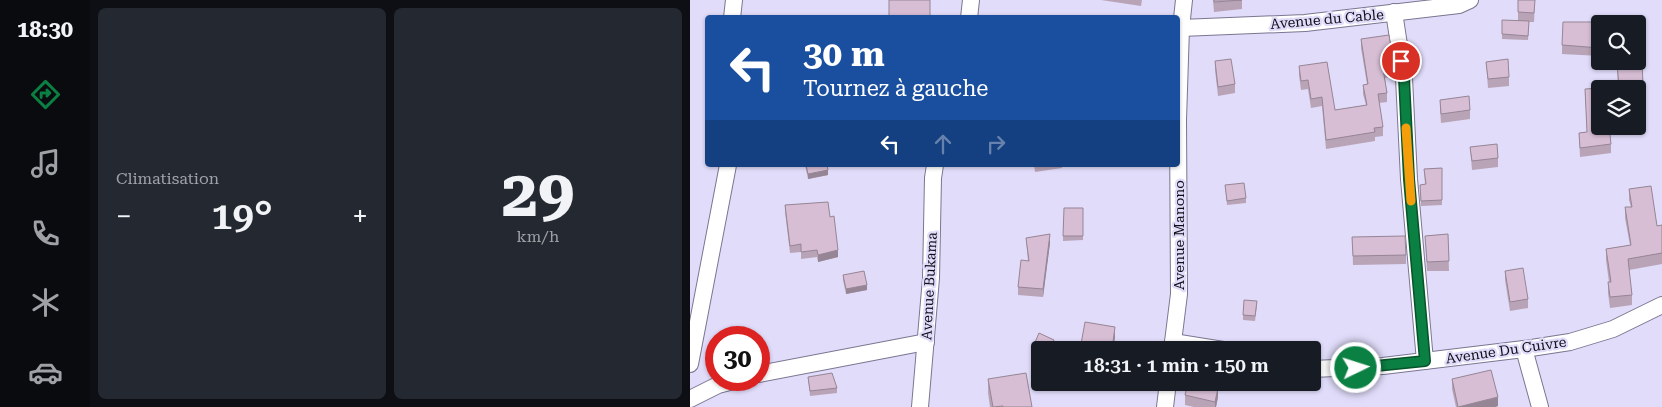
<!DOCTYPE html>
<html lang="fr">
<head>
<meta charset="utf-8">
<style>
  body { margin:0; font-family:"Roboto Serif",serif; background:#242831; color:#f1f3f6; height:100vh; display:flex; flex-direction:column; font-size:19px; white-space:nowrap }
  * { box-sizing:border-box; margin:0 }
  p { font-size:16px; color:#9ea1a6 }
  .icon { flex:none; width:28px; height:28px; fill:none; stroke:currentColor; stroke-width:2; stroke-linecap:round; stroke-linejoin:round }
  .map { position:relative; flex:1; overflow:hidden }
  .sheet { display:flex; flex-direction:column; gap:8px; padding:8px; background:#0d0f14; width:600px }
  .sheet>* { flex:none }
  .top-card { position:absolute; left:15px; top:15px; width:475px; height:152px; border-radius:5px; box-shadow:0 1px 4px #0004; background:#1a4fa0; color:#fff; overflow:hidden }
  .controls { position:absolute; left:901px; top:15px; display:grid; gap:10px }
  .controls a { display:grid; place-items:center; width:55px; height:55px; border-radius:5px; background:#171b24; box-shadow:0 1px 4px #0004; font-size:25px }
  .speed { position:absolute; left:15px; top:326px; display:flex; gap:10px; font-size:25px; font-weight:700; text-align:center }
  .speed>* { display:grid; place-content:center; width:65px; height:65px; border-radius:50%; background:#171b24; box-shadow:0 1px 4px #0004; line-height:1 }
  .speed .limit { border:8px solid #d22; background:#fff; color:#111 }
  .pin { position:absolute; display:grid; place-items:center; width:42px; height:42px; color:#fff; margin:-21px; border:2px solid #fff; border-radius:50%; box-shadow:0 1px 5px #0007 }
  .me { position:absolute; width:55px; margin:-28px; rotate:86deg; stroke-linejoin:round; filter:drop-shadow(0 0 4px #0008) }
  .turn { display:flex; align-items:center; gap:18px; height:105px; padding:0 15px; font-size:22px }
  .turn .icon { width:65px; height:65px; stroke-width:2.5 }
  .turn b { display:block; font-size:35px; line-height:42px }
  .lanes { display:flex; align-items:center; height:48px; padding:0 15px; background:#0003; justify-content:center; gap:25px; direction:ltr }
  .lanes .off { opacity:.35 }
  .big { font-size:38px; font-weight:600; line-height:1.1 }
  .sheet .card { flex:1; display:flex; flex-direction:column; justify-content:center; gap:8px; min-width:0; padding:0 18px; border-radius:8px; background:#242831 }
  .sheet .dial { align-items:center; gap:0 }
  .dial b { font-size:65px; line-height:1 }
  .heat { display:flex; justify-content:space-between; align-items:center; font-size:28px; direction:ltr }
  .sheet .tiles { flex:1; display:grid; gap:8px; grid-template-columns:repeat(2,1fr) }
  .trip { position:absolute; left:341px; top:341px; width:290px; height:50px; border-radius:5px; background:#171b24; box-shadow:0 1px 4px #0004; font-weight:600; line-height:50px; text-align:center }
  main { display:flex; flex:1; min-height:0 }
  .tab-bar { display:flex; flex-direction:column; width:90px; justify-content:space-around; align-items:center; background:#090b0e; color:#9ea1a6 }
  .tab-bar .icon { width:35px; height:35px }
  .tab-bar .selected { color:#0b8043 }
  .tab-bar b { font-size:22px; color:#f1f3f6 }
  .map>svg:first-child { display:block }
  .lines { fill:none; stroke-linecap:round; stroke-linejoin:round }
  .minor-casing { stroke:#7a7690; stroke-width:18 }
  .minor { stroke:#fff; stroke-width:16 }
  .wall { fill:#b9a3b7 }
  .shaded-wall { fill:#968595 }
  .building { fill:#d7bed5; stroke:#968595 }
  .route-casing { stroke:#07532c; stroke-width:12 }
  .route { stroke:#0b8043; stroke-width:9 }
  .slow { stroke:#f59e0b; stroke-width:9 }
  .labels { text-anchor:middle; stroke-width:4.5; stroke-linejoin:round; paint-order:stroke }
  .street-label { font-size:14px; fill:#0f0d17; stroke:#e0dcfa }
</style>
</head>
<body>
<main>
<nav class="tab-bar">
<b>18:30</b>
<svg class="icon selected" aria-label="directions" viewBox="0 0 24 24"><path d="M12 3l9 9-9 9-9-9zM9 14v-3h6M13 9l2 2-2 2"/></svg>
<svg class="icon" aria-label="music" viewBox="0 0 24 24"><path d="M9 18V5l10-2v13"/><circle cx="6" cy="18" r="3"/><circle cx="16" cy="16" r="3"/></svg>
<svg class="icon" aria-label="phone" viewBox="0 0 24 24"><path d="M5 4h4l2 5-3 2q2 4 5 5l2-3 5 2v4C11 20 4 13 5 4z"/></svg>
<svg class="icon" aria-label="climate" viewBox="0 0 24 24"><path d="M12 3v18M4 7l16 10M4 17L20 7"/></svg>
<svg class="icon" aria-label="car" viewBox="0 0 24 24"><path d="M5 17H2v-5l4-1 3-4h7l3 4 3 1v5h-3M9 17h6M6 11h13"/><circle cx="7" cy="17" r="2"/><circle cx="17" cy="17" r="2"/></svg>
</nav>
<section class="sheet">
<div class="tiles">
<div class="card"><p>Climatisation</p>
<div class="heat"><a>−</a><b class="big">19°</b><a>+</a></div>
</div>
<div class="card dial"><b>29</b><p>km/h</p></div>
</div>
</section>
<div class="map">
<svg width="972" height="407" viewBox="0 0 972 407">
  <rect width="100%" height="100%" fill="#e0dcfa"/>
  <g class="lines">
    <defs>
      <g id="minor">
        <path d="M 704,12 L 714,78 L 719,179 L 735,361"/>
        <path d="M 42,18 L 44,0"/>
        <path d="M 279,18 L 281,0"/>
        <path d="M 491,28 L 615,23 L 769,5 L 780,0"/>
        <path d="M 483,342 L 533,350"/>
        <path d="M 834,349 L 850,407"/>
        <path d="M 482,350 L 489,294 L 488,120 L 491,28 L 494,0"/>
        <path d="M 0,364 L 38,165"/>
        <path d="M 622,369 L 693,366 L 834,349 L 880,342 L 923,329 L 972,305"/>
        <path d="M 69,374 L 236,342"/>
        <path d="M 0,399 L 28,385 L 47,380"/>
        <path d="M 230,407 L 241,278 L 243,178 L 245,165"/>
        <path d="M 475,407 L 478,382"/>
      </g>
    </defs>
    <use href="#minor" class="minor-casing"/>
    <use href="#minor" class="minor"/>
  </g>
  <g class="wall">
    <path d="M 411,0 L 452,0 L 451,6 Z"/>
    <path d="M 523,0 L 552,0 L 552,9 L 524,12 Z"/>
    <path d="M 828,0 L 845,0 L 844,22 L 839,22 L 838,40 L 812,39 L 812,20 L 828,21 Z"/>
    <path d="M 910,24 L 910,56 L 872,54 L 872,45 Z"/>
    <path d="M 671,39 L 704,67 L 704,76 L 695,78 L 697,93 L 697,102 L 689,103 L 693,127 L 693,136 L 685,137 L 685,141 L 636,149 L 632,106 L 621,108 L 618,89 L 611,90 L 609,75 L 609,66 L 645,110 L 676,105 L 673,94 L 673,85 L 677,84 L 671,48 Z"/>
    <path d="M 525,61 L 545,84 L 545,93 L 528,96 L 525,70 Z"/>
    <path d="M 796,62 L 819,77 L 819,86 L 798,88 Z"/>
    <path d="M 927,63 L 953,84 L 953,93 L 948,94 L 948,89 L 910,89 L 921,144 L 921,153 L 890,157 L 889,133 L 897,132 L 895,89 L 928,87 Z"/>
    <path d="M 750,100 L 780,110 L 780,119 L 751,123 L 750,109 Z"/>
    <path d="M 780,147 L 808,158 L 808,167 L 782,170 Z"/>
    <path d="M 115,165 L 137,165 L 138,175 L 118,179 Z"/>
    <path d="M 344,165 L 372,165 L 372,168 L 345,172 Z"/>
    <path d="M 752,168 L 752,205 L 731,206 L 730,185 L 735,184 L 734,169 Z"/>
    <path d="M 535,185 L 556,198 L 556,203 L 537,205 Z"/>
    <path d="M 939,189 L 967,226 L 972,225 L 972,264 L 939,270 L 942,295 L 942,305 L 920,308 L 918,293 L 918,282 L 919,282 L 916,260 L 916,249 L 940,245 L 935,218 L 935,207 L 941,207 L 939,200 Z"/>
    <path d="M 95,205 L 140,217 L 148,257 L 128,262 L 127,257 L 111,259 L 111,252 L 100,253 L 95,212 Z"/>
    <path d="M 393,208 L 393,240 L 373,241 L 373,236 Z"/>
    <path d="M 758,234 L 759,271 L 737,271 L 735,236 Z"/>
    <path d="M 662,237 L 716,255 L 716,264 L 663,265 Z"/>
    <path d="M 336,238 L 360,243 L 353,297 L 328,295 L 328,287 L 338,261 Z"/>
    <path d="M 815,271 L 838,299 L 838,308 L 820,311 L 815,280 Z"/>
    <path d="M 153,275 L 177,290 L 156,294 L 153,280 Z"/>
    <path d="M 567,306 L 565,321 L 553,320 L 553,315 Z"/>
    <path d="M 425,337 L 423,350 L 391,350 L 391,344 Z"/>
    <path d="M 364,345 L 362,350 L 350,350 L 350,355 L 343,352 L 343,347 Z"/>
    <path d="M 118,377 L 147,388 L 147,393 L 120,396 Z"/>
    <path d="M 298,379 L 342,407 L 300,407 L 298,393 Z"/>
    <path d="M 762,379 L 808,406 L 805,407 L 766,407 L 762,389 Z"/>
    <path d="M 521,382 L 521,386 L 528,397 L 526,407 L 504,407 L 495,405 L 495,395 Z"/>
  </g>
  <g class="shaded-wall">
    <path d="M 138,170 L 138,175 L 118,179 L 118,174 Z"/>
    <path d="M 360,234 L 360,243 L 353,297 L 353,289 Z"/>
    <path d="M 148,250 L 148,257 L 128,262 L 128,255 Z"/>
    <path d="M 177,285 L 177,290 L 156,294 L 156,289 Z"/>
    <path d="M 425,327 L 425,337 L 423,350 L 422,350 Z"/>
    <path d="M 364,340 L 364,345 L 362,350 L 359,350 Z"/>
    <path d="M 528,388 L 528,397 L 526,407 L 525,407 L 525,402 Z"/>
    <path d="M 808,397 L 808,406 L 805,407 L 768,407 Z"/>
  </g>
  <g class="building">
    <rect x="199" y="0" width="41" height="18"/>
    <path d="M 524,0 L 552,0 L 524,2 Z"/>
    <path d="M 828,0 L 845,0 L 844,13 L 828,12 Z"/>
    <path d="M 812,20 L 839,21 L 838,36 L 812,34 Z"/>
    <path d="M 873,22 L 917,22 L 917,24 L 910,24 L 910,48 L 872,45 Z"/>
    <path d="M 699,35 L 704,67 L 693,69 L 697,93 L 688,94 L 693,127 L 684,128 L 685,132 L 636,140 L 632,97 L 621,99 L 618,80 L 611,81 L 609,66 L 637,62 L 645,110 L 677,105 L 673,85 L 678,84 L 671,39 Z"/>
    <path d="M 541,59 L 545,84 L 528,87 L 525,61 Z"/>
    <path d="M 818,59 L 819,77 L 798,79 L 796,62 Z"/>
    <path d="M 952,62 L 953,84 L 944,84 L 944,89 L 910,89 L 910,126 L 919,126 L 921,144 L 890,148 L 889,133 L 897,132 L 895,89 L 929,87 L 927,63 Z"/>
    <path d="M 779,96 L 780,110 L 751,114 L 750,100 Z"/>
    <path d="M 807,144 L 808,158 L 782,161 L 780,147 Z"/>
    <path d="M 116,165 L 137,165 L 138,170 L 118,174 Z"/>
    <path d="M 752,168 L 752,200 L 731,201 L 730,185 L 736,184 L 734,169 Z"/>
    <path d="M 554,183 L 556,198 L 537,201 L 535,185 Z"/>
    <path d="M 961,186 L 967,226 L 972,225 L 972,253 L 938,259 L 942,295 L 920,297 L 918,282 L 921,282 L 916,249 L 941,245 L 935,207 L 942,207 L 939,189 Z"/>
    <path d="M 138,202 L 140,217 L 144,216 L 148,250 L 128,255 L 127,250 L 111,252 L 111,244 L 100,246 L 95,205 Z"/>
    <path d="M 374,208 L 393,208 L 393,236 L 373,236 Z"/>
    <path d="M 360,234 L 353,289 L 328,287 L 331,260 L 339,261 L 336,238 Z"/>
    <path d="M 758,234 L 759,261 L 737,262 L 735,236 Z"/>
    <path d="M 715,236 L 716,255 L 663,256 L 662,237 Z"/>
    <path d="M 833,268 L 838,299 L 820,302 L 815,271 Z"/>
    <path d="M 174,271 L 177,285 L 156,289 L 153,275 Z"/>
    <path d="M 554,300 L 567,301 L 565,316 L 553,315 Z"/>
    <path d="M 395,322 L 425,327 L 422,349 L 391,344 Z"/>
    <path d="M 349,333 L 364,340 L 359,350 L 350,350 L 343,347 Z"/>
    <path d="M 801,370 L 808,397 L 768,407 L 762,379 Z"/>
    <path d="M 142,373 L 147,388 L 120,391 L 118,377 Z"/>
    <path d="M 336,373 L 342,407 L 313,407 L 313,406 L 303,407 L 298,379 Z"/>
    <path d="M 498,382 L 520,382 L 519,386 L 528,388 L 525,402 L 495,395 Z"/>
  </g>
  <g class="lines">
    <defs>
      <path id="route" d="M 666,368 L 735,361 L 719,179 L 714,78 L 711,61"/>
    </defs>
    <use href="#route" class="route-casing"/>
    <use href="#route" class="route"/>
    <path class="slow" d="M 716,128 L 721,201"/>
  </g>
  <g class="labels">
    <g class="street-label">
      <text transform="translate(637 19) rotate(-5)" y="5">Avenue du Cable</text>
      <text transform="translate(489 235) rotate(-90)" y="5">Avenue Manono</text>
      <text transform="translate(239 286) rotate(-87)" y="5">Avenue Bukama</text>
      <text transform="translate(816 350) rotate(-8)" y="5">Avenue Du Cuivre</text>
    </g>
  </g>
</svg>
<div class="controls">
<a><svg class="icon" aria-label="search" viewBox="0 0 24 24"><circle cx="10" cy="10" r="6"/><path d="M15 15l6 6"/></svg></a>
<a><svg class="icon" aria-label="layers" viewBox="0 0 24 24"><path d="M12 4l9 5-9 5-9-5zM3 14l9 5 9-5"/></svg></a>
</div>
<div class="speed"><div class="limit">30</div></div>
<div class="pin" style="left:711px;top:61px;background:#d93025"><svg class="icon" aria-label="arrive" viewBox="0 0 24 24"><path d="M6 21V4h12l-3 4 3 4H6"/></svg></div>
<svg class="me" style="left:666px;top:368px" viewBox="-20 -20 40 40"><circle r="17" fill="#0b8043" stroke="#fff" stroke-width="3"/><path d="M0-11L8 9 0 5-8 9z" fill="#fff"/></svg>
<div class="trip">18:31 · 1 min · 150 m</div>
<div class="top-card">
<div class="turn"><svg class="icon" aria-label="left" viewBox="0 0 24 24"><path d="M17 20v-9H6M10 6l-5 5 5 5"/></svg><div><b>30 m</b>Tournez à gauche</div></div>
<div class="lanes"><svg class="icon" aria-label="left" viewBox="0 0 24 24"><path d="M17 20v-9H6M10 6l-5 5 5 5"/></svg><svg class="icon off" aria-label="ahead" viewBox="0 0 24 24"><path d="M12 20V5M6 11l6-6 6 6"/></svg><svg class="icon off" aria-label="right" viewBox="0 0 24 24"><path d="M7 20v-9h11M14 6l5 5-5 5"/></svg></div>
</div>
</div>
</main>
</body>
</html>
